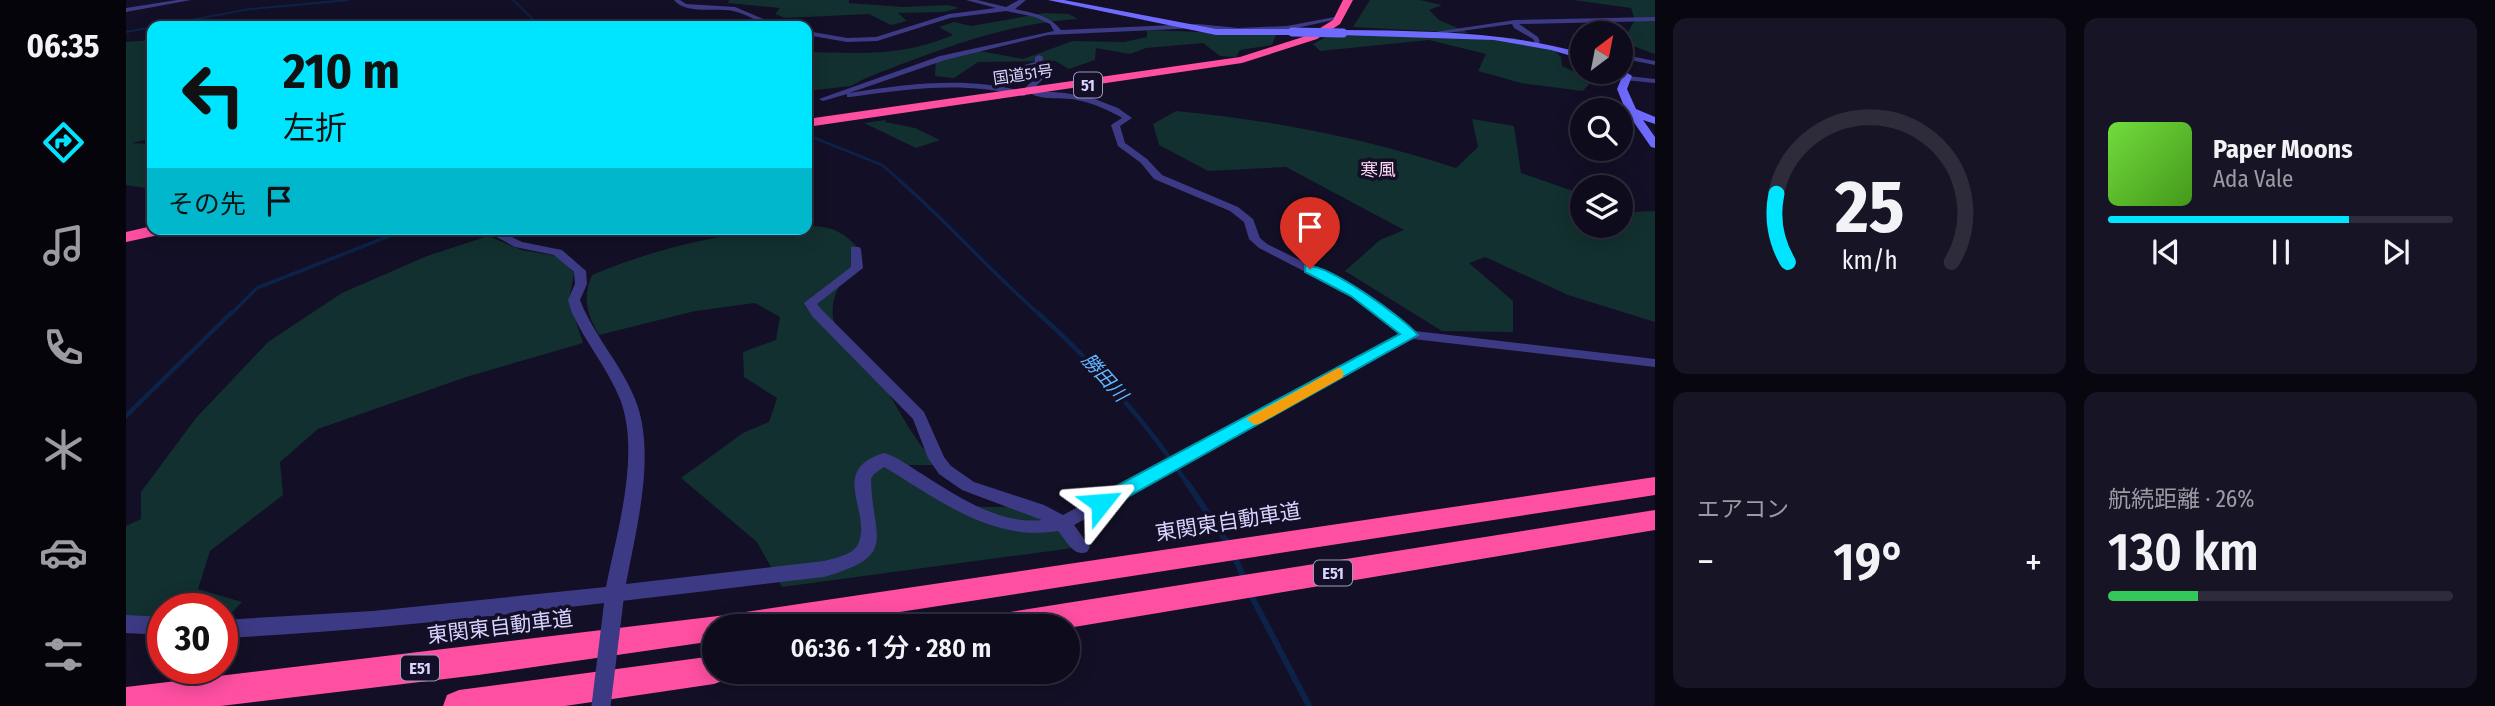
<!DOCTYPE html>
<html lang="ja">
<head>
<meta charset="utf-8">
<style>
  body { margin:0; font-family:"Fira Sans Condensed","Noto Sans JP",sans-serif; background:#171425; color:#f1f3f6; height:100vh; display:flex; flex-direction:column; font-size:26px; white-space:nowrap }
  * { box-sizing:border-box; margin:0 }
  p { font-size:23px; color:#9b9ba3 }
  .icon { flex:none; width:38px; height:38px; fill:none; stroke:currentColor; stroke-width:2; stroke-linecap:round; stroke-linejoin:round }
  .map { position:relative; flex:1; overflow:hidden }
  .details { display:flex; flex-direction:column; gap:18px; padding:18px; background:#08060f; width:840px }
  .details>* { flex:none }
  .top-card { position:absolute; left:21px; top:21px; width:665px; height:214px; border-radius:14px; box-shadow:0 4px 18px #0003,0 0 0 2px #2e2b3b; background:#00e5ff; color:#111; overflow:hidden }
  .needle { width:46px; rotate:32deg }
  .controls { position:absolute; left:1444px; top:21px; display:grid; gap:14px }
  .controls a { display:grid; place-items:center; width:63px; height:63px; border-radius:50%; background:#0e0b1c; box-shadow:0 4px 18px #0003,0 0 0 2px #2e2b3b; font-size:35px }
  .speed { position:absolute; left:21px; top:593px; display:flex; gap:14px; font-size:35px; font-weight:700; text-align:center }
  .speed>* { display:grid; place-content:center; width:91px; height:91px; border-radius:50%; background:#0e0b1c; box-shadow:0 4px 18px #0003,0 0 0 2px #2e2b3b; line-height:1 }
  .speed .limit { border:10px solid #d22; background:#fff; color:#111 }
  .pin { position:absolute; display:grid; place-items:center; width:60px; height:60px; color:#fff; margin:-72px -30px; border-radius:50% 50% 50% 0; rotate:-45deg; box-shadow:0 0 7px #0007 }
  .pin .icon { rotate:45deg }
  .me { position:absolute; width:77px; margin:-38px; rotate:62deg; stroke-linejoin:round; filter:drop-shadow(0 0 5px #0008) }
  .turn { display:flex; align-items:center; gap:24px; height:147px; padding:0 21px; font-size:32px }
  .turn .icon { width:91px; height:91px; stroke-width:2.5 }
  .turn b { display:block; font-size:49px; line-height:60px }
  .then { display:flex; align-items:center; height:66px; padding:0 21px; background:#0003; gap:14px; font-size:26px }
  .big { font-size:52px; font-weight:600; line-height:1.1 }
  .details .widget { flex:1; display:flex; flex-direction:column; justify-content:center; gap:10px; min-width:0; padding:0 24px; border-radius:14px; background:#171425 }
  .details .dial { align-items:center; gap:0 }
  .dial svg { height:182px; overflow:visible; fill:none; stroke:#2e2b3b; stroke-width:7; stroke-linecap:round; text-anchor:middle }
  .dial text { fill:#f1f3f6; stroke:none }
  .song { display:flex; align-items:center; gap:21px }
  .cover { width:84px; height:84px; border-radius:10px; background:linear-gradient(135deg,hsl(100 70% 55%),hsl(100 70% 35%)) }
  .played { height:7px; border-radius:4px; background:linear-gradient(90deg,#00e5ff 70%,#2e2b3b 70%) }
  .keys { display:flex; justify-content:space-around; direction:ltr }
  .heat { display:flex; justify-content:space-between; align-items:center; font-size:38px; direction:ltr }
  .charge { height:10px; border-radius:5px; background:linear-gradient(90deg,#34c759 26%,#2e2b3b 0) }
  .details .tiles { flex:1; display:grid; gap:18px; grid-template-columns:repeat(2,1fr) }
  .trip { position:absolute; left:576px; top:614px; width:378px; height:70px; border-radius:35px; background:#0e0b1c; box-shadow:0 4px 18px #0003,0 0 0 2px #2e2b3b; font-weight:600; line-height:70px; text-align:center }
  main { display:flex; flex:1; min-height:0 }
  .menu { display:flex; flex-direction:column; width:126px; justify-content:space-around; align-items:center; background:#06040b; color:#9b9ba3 }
  .menu .icon { width:49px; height:49px }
  .menu .active { color:#00e5ff }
  .menu b { font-size:32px; color:#f1f3f6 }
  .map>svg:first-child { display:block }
  .green { fill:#12302f }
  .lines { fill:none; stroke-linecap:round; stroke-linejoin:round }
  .stream-far4 { stroke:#0c2248; stroke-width:2 }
  .stream-far3 { stroke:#0c2248; stroke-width:2.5 }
  .stream-far2 { stroke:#0c2248; stroke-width:3.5 }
  .stream-far1 { stroke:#0c2248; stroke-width:4.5 }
  .stream { stroke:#0c2248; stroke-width:6 }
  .street { fill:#3d3a85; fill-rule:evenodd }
  .secondary { fill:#6f6bff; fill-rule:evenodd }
  .highway { fill:#ff4fa3; fill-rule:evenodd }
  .street-bridge { stroke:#3d3a85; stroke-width:19 }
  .secondary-bridge { stroke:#6f6bff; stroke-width:9 }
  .route { fill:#00e5ff; stroke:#0095a6; stroke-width:2 }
  .slow { fill:#f59e0b }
  .labels { text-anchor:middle; stroke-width:7; stroke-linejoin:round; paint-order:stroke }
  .far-street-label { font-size:16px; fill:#d9d4ff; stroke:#130f26 }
  .shield { fill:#130f26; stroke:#9e99be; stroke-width:2 }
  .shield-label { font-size:16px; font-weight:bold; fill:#d9d4ff }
  .far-quarter-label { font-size:18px; fill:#ffd6f0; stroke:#130f26 }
  .water-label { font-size:19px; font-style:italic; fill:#62b6ff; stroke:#130f26 }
  .near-street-label { font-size:21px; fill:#d9d4ff; stroke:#130f26 }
</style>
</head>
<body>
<main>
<nav class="menu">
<b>06:35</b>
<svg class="icon active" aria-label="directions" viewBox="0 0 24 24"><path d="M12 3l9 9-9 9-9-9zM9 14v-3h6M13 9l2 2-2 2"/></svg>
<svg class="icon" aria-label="music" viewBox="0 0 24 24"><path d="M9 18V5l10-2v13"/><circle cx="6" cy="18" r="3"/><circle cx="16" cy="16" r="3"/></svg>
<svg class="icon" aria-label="phone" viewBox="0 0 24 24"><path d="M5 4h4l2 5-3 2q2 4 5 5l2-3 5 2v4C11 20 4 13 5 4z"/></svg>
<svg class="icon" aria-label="climate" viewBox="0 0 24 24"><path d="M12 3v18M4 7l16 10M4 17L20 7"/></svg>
<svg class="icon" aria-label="car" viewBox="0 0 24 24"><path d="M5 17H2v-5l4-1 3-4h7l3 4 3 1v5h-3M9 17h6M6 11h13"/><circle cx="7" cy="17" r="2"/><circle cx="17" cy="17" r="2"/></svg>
<svg class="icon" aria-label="filters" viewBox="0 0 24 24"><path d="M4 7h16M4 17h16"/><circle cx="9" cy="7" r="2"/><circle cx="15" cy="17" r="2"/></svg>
</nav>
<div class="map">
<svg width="1529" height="706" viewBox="0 0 1529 706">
  <rect width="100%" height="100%" fill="#130f26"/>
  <g class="green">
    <path d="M 603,0 L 723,0 L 723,3 L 777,7 L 822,5 L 833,8 L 818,12 L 772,13 L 781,21 L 765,25 L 743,14 L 659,18 L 649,14 L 654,8 L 602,3 Z"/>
    <path d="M 1244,0 L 1294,0 L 1316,5 L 1303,10 L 1313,20 L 1343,33 L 1227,27 Z"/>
    <path d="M 1447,0 L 1529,0 L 1529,54 L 1496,42 L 1509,20 L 1505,8 Z"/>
    <path d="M 919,13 L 943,14 L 952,19 C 878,23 808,52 740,78 L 725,86 L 681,91 L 681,52 C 736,53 775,57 827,35 L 813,27 L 828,22 L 845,26 Z"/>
    <path d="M 1021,30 L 1150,35 L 1146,45 L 1114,50 L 1110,57 L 1094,56 L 1077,43 L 1020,48 L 1004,54 L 970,48 L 969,60 L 943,69 L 929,61 L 852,62 L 828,78 L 809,76 L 810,57 L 848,50 L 897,59 L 947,41 L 998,42 L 1021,37 Z"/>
    <path d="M 1207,33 L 1388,38 L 1427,49 L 1435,57 L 1436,66 L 1467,80 L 1457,91 L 1395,83 L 1352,71 L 1360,54 L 1303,40 L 1194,51 L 1187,44 Z"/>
    <path d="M 26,40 L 26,138 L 6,143 L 26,144 L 26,189 L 0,185 L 0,42 Z"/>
    <path d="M 1050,111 C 1145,120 1239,138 1330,168 L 1352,147 L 1346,119 L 1388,126 L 1395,173 L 1456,194 L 1456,226 L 1494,226 L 1495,208 L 1505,212 L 1529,211 L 1529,322 L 1442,295 L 1359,257 L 1343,263 L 1387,301 L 1387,332 L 1316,331 L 1219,271 L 1254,240 L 1278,230 L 1160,167 L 1082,171 L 1033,145 L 1027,124 Z"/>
    <path d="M 760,120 L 759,122 L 789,128 L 814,140 L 790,148 L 738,123 Z"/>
    <path d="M 681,226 C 703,226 716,230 731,247 L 729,267 C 706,287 698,316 718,343 C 729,359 748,369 758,386 C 776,414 788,442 813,465 L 762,465 C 779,474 823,503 839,505 C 903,514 900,487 947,548 L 656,587 L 631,542 L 555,478 L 617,433 L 643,422 L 651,398 L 618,377 L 617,352 L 650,340 L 654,317 L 629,303 L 569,311 L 473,335 C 461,314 456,298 466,275 C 533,247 608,229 681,229 Z"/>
    <path d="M 362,236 L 396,250 L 431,256 L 448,273 L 443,301 L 457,343 L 340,377 L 192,429 L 154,462 L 157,495 L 84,551 L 72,589 L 116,602 L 97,622 L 96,609 L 37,609 L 37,618 L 0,617 L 0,526 L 15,519 L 15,492 L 70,418 L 142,342 L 216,293 L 301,256 Z"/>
  </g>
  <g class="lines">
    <g class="stream-far4">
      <path d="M 387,0 L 414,26"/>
      <path d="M 0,32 L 124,9 L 222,0"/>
    </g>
    <path class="stream-far3" d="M 681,135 L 756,165 L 776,182"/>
    <g class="stream-far2">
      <path d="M 774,181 C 823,223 865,272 914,315"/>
      <path d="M 104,315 L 131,288 L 281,229"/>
    </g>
    <g class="stream-far1">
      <path d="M 912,313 C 970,365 1020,421 1063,486"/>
      <path d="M 0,416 L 105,313"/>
    </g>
    <g class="stream">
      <path d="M 1062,484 L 1103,545"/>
      <path d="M 1108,556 L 1119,580"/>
      <path d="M 1125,595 L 1183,706"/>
    </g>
    <g class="street">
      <path d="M 51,0 L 65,0 L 0,12 L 0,8 Z"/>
      <path d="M 548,0 L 554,0 L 560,4 L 609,7 L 654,26 C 637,27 623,14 607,11 C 589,7 560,15 548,0 Z"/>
      <path d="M 840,0 L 851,0 L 880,7 L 893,0 L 900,0 L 889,9 C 907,13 923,15 935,30 L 1071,24 L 1112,28 L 1161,26 L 1214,16 L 1217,18 L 1161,30 L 1112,32 L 1071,28 L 922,35 L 819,60 L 723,93 C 782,84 841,76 899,92 L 899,96 L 896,96 C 838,81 782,89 724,97 L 721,97 L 721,94 L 697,101 L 693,99 L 814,56 L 928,31 L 924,24 L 909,17 L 880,11 L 824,18 L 751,41 L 721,42 L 681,35 L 681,31 L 721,38 L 750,37 L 823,14 L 870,8 Z"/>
      <path d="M 1529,17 L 1529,21 L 1393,24 L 1412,37 L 1414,42 L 1410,44 L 1407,39 L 1388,28 L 1386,24 L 1299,36 L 1296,34 L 1389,20 Z"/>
      <path d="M 1494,54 L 1529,61 L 1529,65 L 1494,58 Z"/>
      <path d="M 913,55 L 917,57 L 916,65 L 903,67 L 917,79 L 908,88 L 912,91 L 939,93 L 966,98 L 992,108 L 1006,118 L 994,126 L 999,143 L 1021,159 L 1036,175 L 1112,207 L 1127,219 L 1134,238 L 1141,244 L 1234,290 L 1289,331 L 1529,359 L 1529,367 L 1287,339 L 948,525 L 964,547 L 961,552 C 947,557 941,541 932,531 C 865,542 812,499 758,467 L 748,474 L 745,479 C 746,539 774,555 698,577 C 498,600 298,628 96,638 L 96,620 L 247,611 L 480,587 C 491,531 515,454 494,399 C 482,369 460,343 446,313 L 442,300 L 449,284 L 448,272 L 428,255 L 389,247 L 356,229 L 370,229 L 396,242 L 436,250 L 460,271 L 461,284 L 454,300 C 468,336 495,364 509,399 C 531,453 510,529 500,584 L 698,561 C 709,558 727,555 732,544 C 747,513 701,470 758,453 C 772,457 784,467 796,474 C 831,496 873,525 916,520 L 836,490 L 813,474 L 802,458 L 787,419 L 686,316 L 678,303 L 725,267 L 725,247 L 733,247 L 735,249 L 737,268 L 691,304 L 696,310 L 798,412 L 818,457 L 825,466 L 848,482 L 918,505 L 937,515 L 1276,334 L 1226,296 L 1133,248 L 1123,239 L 1118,222 L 1104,211 L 1028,179 L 1015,163 L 992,146 L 985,125 L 996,118 L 993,116 C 980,109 966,103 951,100 C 934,96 910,103 899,88 L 908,79 L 897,73 L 895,66 L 909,62 L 909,57 Z"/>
      <path d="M 1501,76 L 1529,79 L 1529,83 L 1498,80 L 1498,76 Z"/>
      <path d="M 0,615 L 37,617 L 37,635 L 0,633 Z"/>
    </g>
    <g class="secondary">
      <path d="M 922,0 L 938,0 L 1090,29 L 1166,29 L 1170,32 L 1166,35 L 1090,35 Z"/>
      <path d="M 1217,30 C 1298,31 1377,31 1456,53 L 1456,59 L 1425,50 L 1368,40 L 1214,35 Z"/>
      <path d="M 1494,68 L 1506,76 L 1501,89 L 1510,109 L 1529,117 L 1529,124 L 1517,120 L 1529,137 L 1529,148 L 1525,147 L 1500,111 L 1491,89 L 1496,77 L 1490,72 L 1494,72 Z"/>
    </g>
    <g class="highway">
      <path d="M 1217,0 L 1227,0 L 1214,24 L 1191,39 L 1116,63 L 681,127 L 681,119 L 1114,57 L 1183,35 L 1207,20 Z"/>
      <path d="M 26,226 L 26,229 L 44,229 L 42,233 L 0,242 L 0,232 Z"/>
      <path d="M 1529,477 L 1529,495 L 683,626 L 588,626 L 588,641 L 352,675 L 95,706 L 0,706 L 0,687 L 592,616 Z"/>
      <path d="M 1529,510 L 1529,530 L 942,628 L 863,626 L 867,617 L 878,613 Z"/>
      <path d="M 588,656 L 588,672 L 603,672 L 599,680 L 588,684 L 439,706 L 317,706 L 321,695 L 333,690 Z"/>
    </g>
    <path class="street-bridge" d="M 475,706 L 489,592"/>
    <path class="secondary-bridge" d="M 1166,32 L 1217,33"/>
  </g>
  <path class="route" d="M 1179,266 C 1200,262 1278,318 1292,335 L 982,508 L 968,508 L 965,503 L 968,498 L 1274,334 L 1225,296 L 1179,272 Z"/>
  <path class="slow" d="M 1212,368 L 1217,370 L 1217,377 L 1135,423 L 1129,425 L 1120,419 Z"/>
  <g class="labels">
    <g class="far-street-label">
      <text transform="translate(897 74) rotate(-8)" y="6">国道51号</text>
    </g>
    <g class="shield">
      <rect x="948" y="72.5" width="28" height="25" rx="5"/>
      <rect x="1188" y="560.5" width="38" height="25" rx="5"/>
      <rect x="275" y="655.5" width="38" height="25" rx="5"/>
    </g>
    <g class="shield-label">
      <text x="962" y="91">51</text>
      <text x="1207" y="579">E51</text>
      <text x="294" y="674">E51</text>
    </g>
    <g class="far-quarter-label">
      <text x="1252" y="176">寒風</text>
    </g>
    <g class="water-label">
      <text transform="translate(979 377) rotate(48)" y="7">勝田川</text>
    </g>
    <g class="near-street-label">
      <text transform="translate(1102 522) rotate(-9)" y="7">東関東自動車道</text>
      <text transform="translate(374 627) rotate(-7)" y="7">東関東自動車道</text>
    </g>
  </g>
</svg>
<div class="controls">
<a><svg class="needle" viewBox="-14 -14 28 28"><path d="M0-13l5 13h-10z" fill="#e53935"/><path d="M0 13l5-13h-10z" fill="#9b9ba3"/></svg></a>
<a><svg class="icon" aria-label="search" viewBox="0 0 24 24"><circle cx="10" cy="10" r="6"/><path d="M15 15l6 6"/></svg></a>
<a><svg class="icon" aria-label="layers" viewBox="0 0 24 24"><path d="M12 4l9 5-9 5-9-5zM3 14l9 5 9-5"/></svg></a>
</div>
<div class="speed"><div class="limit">30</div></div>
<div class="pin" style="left:1184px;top:269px;background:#d93025"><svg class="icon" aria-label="arrive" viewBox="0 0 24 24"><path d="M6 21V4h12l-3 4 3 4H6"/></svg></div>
<svg class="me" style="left:975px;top:503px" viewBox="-20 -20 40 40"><path d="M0-17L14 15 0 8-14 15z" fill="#00e5ff" stroke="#fff" stroke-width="4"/></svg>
<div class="trip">06:36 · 1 分 · 280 m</div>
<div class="top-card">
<div class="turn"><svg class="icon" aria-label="left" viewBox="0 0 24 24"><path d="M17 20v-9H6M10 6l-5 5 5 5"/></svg><div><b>210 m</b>左折</div></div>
<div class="then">その先<svg class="icon" aria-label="arrive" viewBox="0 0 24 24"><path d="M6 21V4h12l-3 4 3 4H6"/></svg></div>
</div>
</div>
<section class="details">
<div class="tiles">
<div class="widget dial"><svg viewBox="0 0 100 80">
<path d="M14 69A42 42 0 1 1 86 69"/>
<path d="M14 69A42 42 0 0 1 9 39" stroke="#00e5ff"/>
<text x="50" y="56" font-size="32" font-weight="700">25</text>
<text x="50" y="72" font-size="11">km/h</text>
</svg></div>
<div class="widget">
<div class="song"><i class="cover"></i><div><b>Paper Moons</b><p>Ada Vale</p></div></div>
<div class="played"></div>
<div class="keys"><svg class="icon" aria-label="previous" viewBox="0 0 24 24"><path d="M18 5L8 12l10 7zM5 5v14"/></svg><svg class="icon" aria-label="pause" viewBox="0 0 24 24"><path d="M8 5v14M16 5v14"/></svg><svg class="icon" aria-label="next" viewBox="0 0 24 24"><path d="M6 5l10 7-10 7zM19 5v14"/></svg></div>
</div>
<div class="widget"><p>エアコン</p>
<div class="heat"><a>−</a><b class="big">19°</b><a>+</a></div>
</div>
<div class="widget"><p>航続距離 · 26%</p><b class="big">130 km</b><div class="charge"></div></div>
</div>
</section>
</main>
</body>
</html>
